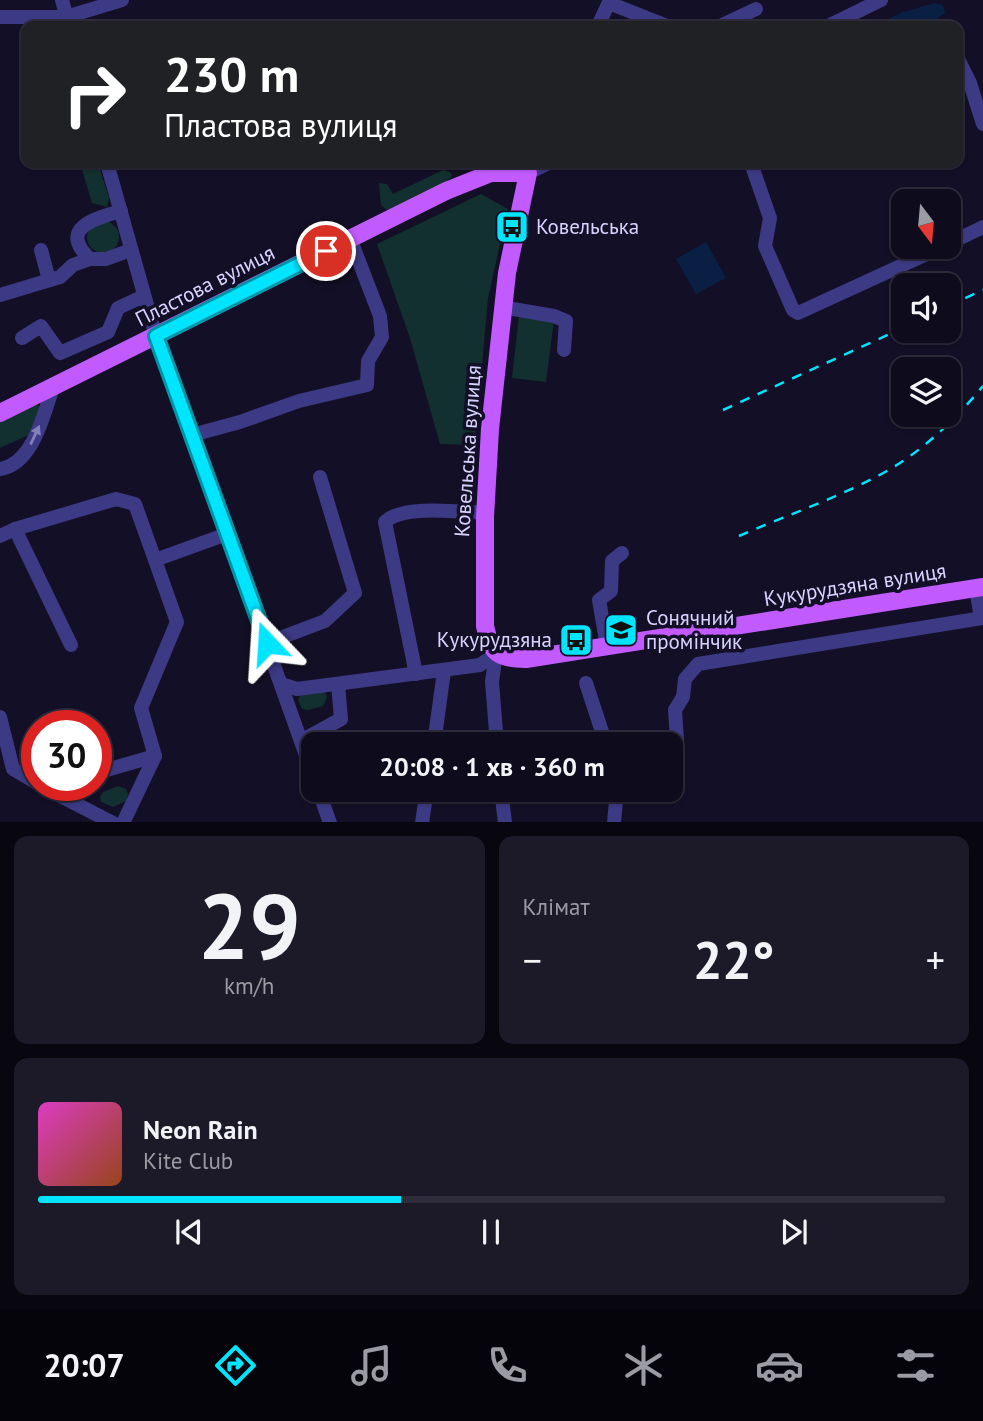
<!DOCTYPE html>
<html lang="uk">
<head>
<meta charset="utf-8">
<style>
  body { margin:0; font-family:"PT Sans",sans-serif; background:#1c1929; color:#f1f3f6; height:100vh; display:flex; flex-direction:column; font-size:26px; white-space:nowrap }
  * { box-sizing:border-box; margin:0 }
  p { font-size:23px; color:#9b9ba3 }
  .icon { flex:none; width:38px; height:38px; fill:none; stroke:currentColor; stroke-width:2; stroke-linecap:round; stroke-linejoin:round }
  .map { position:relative; height:822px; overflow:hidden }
  .side { display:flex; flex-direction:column; gap:14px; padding:14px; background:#08060f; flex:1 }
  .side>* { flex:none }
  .banner { position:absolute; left:21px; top:21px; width:942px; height:147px; border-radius:14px; box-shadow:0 2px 5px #0004,0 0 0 2px #2e2b3b; background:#202124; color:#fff; overflow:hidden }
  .needle { width:46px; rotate:164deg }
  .controls { position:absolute; left:891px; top:189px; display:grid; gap:14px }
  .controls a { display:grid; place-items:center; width:70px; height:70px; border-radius:14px; background:#0e0b1c; box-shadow:0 2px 5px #0004,0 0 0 2px #2e2b3b; font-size:35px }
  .speed { position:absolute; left:21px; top:710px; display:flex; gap:14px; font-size:35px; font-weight:700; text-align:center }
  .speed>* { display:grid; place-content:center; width:91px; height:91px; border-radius:50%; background:#0e0b1c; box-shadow:0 2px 5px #0004,0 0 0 2px #2e2b3b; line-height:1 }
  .speed .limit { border:10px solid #d22; background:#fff; color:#111 }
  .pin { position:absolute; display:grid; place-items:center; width:60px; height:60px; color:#fff; margin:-30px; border:4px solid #fff; border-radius:50%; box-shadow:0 2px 7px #0007 }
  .me { position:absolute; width:77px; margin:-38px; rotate:340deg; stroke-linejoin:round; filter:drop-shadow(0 0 5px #0008) }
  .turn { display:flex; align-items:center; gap:24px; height:147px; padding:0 28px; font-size:32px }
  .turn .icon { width:91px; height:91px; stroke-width:2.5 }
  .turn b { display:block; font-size:49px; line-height:60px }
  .big { font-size:52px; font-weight:800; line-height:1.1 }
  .side .tile { flex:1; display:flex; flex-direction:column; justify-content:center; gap:10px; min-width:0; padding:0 24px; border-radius:14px; background:#1c1929 }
  .side .dial { align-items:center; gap:0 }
  .dial b { font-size:91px; line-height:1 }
  .song { display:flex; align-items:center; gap:21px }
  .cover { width:84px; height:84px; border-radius:10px; background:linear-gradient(135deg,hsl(310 70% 55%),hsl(20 70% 35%)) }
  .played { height:7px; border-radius:4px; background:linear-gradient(90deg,#00e5ff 40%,#2e2b3b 40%) }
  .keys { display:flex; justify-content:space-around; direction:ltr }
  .heat { display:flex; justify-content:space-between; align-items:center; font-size:38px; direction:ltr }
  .side .tiles { flex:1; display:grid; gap:14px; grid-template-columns:1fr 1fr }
  .tile:last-child { grid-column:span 2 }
  .trip { position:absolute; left:301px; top:732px; width:382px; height:70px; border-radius:14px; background:#0e0b1c; box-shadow:0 2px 5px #0004,0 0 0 2px #2e2b3b; font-weight:800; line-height:70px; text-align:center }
  .menu { display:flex; height:112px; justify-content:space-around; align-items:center; background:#06040b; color:#9b9ba3 }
  .menu .icon { width:49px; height:49px }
  .menu .on { color:#00e5ff }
  .menu b { font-size:32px; color:#f1f3f6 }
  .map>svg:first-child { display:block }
  .green { fill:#12302f }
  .water { fill:#0a1f44 }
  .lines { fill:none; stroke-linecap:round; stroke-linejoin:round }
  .minor { stroke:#3d3a85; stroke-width:14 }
  .major { stroke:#c25bff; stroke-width:18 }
  .rail { stroke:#00e5ff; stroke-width:2.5; stroke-dasharray:10 9; stroke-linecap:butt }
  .oneway { fill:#837fbc }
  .route-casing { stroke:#0095a6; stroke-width:18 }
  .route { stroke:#00e5ff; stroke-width:12 }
  .labels { text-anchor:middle; stroke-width:7; stroke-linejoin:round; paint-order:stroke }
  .poi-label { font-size:21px; fill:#d9d4ff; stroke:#130f26; text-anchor:start }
  .street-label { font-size:21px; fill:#d9d4ff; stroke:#130f26 }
</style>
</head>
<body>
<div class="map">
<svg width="983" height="823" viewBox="0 0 983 823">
  <rect width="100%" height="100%" fill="#130f26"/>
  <g class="green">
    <path d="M 80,163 L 98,163 L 109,198 L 107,207 L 92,203 Z"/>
    <path d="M 443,170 L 450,172 L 452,176 L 446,182 L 395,208 L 387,210 L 381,205 L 379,183 L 387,184 L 393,194 Z"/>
    <path d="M 481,194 L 508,209 L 488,298 L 475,445 L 440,444 L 410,338 L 377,244 Z"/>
    <circle cx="103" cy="237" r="16"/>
    <path d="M 330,261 L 342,261 L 342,265 L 337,271 L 322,279 L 310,276 L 308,273 Z"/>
    <path d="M 519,316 L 554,320 L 546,382 L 512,378 Z"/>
    <path d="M 35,404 L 41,407 L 31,434 L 0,448 L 0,421 Z"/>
    <path d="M 324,691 L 327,697 L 323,706 L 308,710 L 302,709 L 298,700 L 301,694 Z"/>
    <path d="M 118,786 L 126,789 L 128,794 L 126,801 L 113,807 L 101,802 L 100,797 L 103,792 Z"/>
  </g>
  <g class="water">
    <path d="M 935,3 L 943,5 L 945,13 L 934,21 L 933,26 L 874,26 L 903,12 Z"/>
    <path d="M 706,242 L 726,278 L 696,294 L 676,259 Z"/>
  </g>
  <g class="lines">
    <g class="minor">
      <path d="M 62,0 L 69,25"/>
      <path d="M 609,3 L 667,26"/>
      <path d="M 0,17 L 66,17 L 122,0"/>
      <path d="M 598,26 L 610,0"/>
      <path d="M 720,26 L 756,9"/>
      <path d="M 828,26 L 881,0"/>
      <path d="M 957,57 L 970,83 L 983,124"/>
      <path d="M 107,163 L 153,326 L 313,775"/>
      <path d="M 751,163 L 770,218 L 765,246 L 793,310 L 798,313 L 942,247"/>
      <path d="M 528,173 L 549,163"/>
      <path d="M 948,244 L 983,227"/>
      <path d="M 41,250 L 49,280"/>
      <path d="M 90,259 C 57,228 96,218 121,211"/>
      <path d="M 0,295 L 60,277 L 73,265 L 90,259 L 106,259 L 131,250"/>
      <path d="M 502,307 L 554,316 L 566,321 L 564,350"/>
      <path d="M 22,338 L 41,326 L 60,353 L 108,332 L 118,308 L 144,296"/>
      <path d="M 192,435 L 240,422 L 299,401 L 367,385 L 368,361 L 382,337 L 380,316 L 350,238"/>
      <path d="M 0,469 C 33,464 44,414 53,387"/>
      <path d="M 15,529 L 71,645"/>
      <path d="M 0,536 L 15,529 L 116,499 L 135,504 L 155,560"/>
      <path d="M 976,589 L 981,618"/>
      <path d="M 267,643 L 325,621 L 355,593 L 320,477"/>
      <path d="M 607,646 L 599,600 L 611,591 L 612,561 L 622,553"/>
      <path d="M 496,653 L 492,682 L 497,744"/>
      <path d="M 416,674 L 385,522 C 403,504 461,512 485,513"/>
      <path d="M 586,683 L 606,744"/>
      <path d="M 281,684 L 297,689 L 480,665 L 496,653"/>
      <path d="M 0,717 L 13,769 L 37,783"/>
      <path d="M 677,740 L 675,710 L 683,697 L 685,679 L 698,664 L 983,618"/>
      <path d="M 301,741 L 341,719 L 338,684"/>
      <path d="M 434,744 L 444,671"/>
      <path d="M 96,773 L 155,756"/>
      <path d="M 41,786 L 113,823"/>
      <path d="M 318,789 L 330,823"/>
      <path d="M 501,789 L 505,823"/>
      <path d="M 123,823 L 155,756 L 141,708 L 177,622 L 155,560 L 227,534"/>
      <path d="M 422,823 L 427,789"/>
      <path d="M 614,823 L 617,789"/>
    </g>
    <path class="major" d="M 0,413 L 446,191 L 491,173 L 528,173 L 507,273 L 490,429 L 485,517 L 485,626 C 491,654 498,658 526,659 L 983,587"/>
    <g class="rail">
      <path d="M 948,306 L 983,290"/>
      <path d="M 723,410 L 903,328"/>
      <path d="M 739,536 C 789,514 855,492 900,463 C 932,442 959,415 983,386"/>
    </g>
  </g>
  <defs><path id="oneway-solid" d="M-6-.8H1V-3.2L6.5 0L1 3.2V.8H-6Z" transform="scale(1.75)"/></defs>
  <use class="oneway" href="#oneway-solid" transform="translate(35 435) rotate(-65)"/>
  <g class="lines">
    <defs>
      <path id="route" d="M 267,643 L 156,336 L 326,251"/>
    </defs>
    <use href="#route" class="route-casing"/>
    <use href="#route" class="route"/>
  </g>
  <defs>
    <symbol id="bus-square" viewBox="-11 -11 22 22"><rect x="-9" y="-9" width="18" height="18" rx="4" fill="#00e5ff" stroke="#130f26"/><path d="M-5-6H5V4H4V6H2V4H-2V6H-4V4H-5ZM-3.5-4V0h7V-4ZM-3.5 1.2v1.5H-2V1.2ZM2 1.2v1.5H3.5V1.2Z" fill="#111"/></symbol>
    <symbol id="school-square" viewBox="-11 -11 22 22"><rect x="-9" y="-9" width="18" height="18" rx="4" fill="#00e5ff" stroke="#130f26"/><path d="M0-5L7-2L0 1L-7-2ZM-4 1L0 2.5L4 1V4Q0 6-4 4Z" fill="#111"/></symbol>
  </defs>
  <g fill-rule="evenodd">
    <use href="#bus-square" x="493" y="208" width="38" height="38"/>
    <use href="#school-square" x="602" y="611" width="38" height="38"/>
    <use href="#bus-square" x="557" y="621" width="38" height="38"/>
  </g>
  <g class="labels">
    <g class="poi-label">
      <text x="536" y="234">Ковельська</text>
      <text x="646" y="625">Сонячний<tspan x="646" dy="24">промінчик</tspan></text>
      <text x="552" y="647" text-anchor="end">Кукурудзяна</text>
    </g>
    <g class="street-label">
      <text transform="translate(205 286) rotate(-27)" y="7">Пластова вулиця</text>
      <text transform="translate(468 451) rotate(-86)" y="7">Ковельська вулиця</text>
      <text transform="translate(855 585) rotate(-9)" y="7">Кукурудзяна вулиця</text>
    </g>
  </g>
</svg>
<div class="controls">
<a><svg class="needle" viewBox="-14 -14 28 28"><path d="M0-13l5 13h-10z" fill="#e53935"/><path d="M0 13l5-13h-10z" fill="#9b9ba3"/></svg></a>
<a><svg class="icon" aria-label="sound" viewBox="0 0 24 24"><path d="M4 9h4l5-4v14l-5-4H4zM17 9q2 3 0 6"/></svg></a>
<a><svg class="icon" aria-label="layers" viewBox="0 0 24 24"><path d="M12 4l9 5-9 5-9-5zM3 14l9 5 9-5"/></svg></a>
</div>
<div class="speed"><div class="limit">30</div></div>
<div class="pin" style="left:326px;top:251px;background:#d93025"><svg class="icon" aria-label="arrive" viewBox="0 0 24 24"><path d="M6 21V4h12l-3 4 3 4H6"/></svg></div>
<svg class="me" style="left:267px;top:643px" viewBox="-20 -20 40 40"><path d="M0-17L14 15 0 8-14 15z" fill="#00e5ff" stroke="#fff" stroke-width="4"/></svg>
<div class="trip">20:08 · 1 хв · 360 m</div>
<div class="banner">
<div class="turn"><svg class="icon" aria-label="right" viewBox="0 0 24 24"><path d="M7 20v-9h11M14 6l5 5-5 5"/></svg><div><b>230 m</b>Пластова вулиця</div></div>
</div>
</div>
<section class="side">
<div class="tiles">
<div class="tile dial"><b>29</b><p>km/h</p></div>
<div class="tile"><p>Клімат</p>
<div class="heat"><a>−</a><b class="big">22°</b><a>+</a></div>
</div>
<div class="tile">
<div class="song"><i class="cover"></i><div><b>Neon Rain</b><p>Kite Club</p></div></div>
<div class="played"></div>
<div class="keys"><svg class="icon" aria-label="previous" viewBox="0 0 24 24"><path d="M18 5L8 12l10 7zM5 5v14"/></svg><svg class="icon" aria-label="pause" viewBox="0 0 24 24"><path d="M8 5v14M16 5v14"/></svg><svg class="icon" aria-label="next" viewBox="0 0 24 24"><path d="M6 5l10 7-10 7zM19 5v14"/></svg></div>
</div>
</div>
</section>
<nav class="menu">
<b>20:07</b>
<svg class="icon on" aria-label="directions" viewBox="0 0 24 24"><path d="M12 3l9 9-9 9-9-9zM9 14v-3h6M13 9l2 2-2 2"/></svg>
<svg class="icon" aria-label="music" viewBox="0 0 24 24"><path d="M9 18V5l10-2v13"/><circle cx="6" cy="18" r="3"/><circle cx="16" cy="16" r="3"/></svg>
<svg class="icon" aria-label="phone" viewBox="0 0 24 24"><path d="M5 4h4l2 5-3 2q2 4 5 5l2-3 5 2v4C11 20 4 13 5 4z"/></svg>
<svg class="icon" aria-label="climate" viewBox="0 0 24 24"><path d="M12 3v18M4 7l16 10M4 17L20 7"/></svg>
<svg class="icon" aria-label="car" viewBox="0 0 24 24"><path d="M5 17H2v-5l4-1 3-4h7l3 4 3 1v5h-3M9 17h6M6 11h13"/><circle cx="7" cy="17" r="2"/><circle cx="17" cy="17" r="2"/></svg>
<svg class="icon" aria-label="filters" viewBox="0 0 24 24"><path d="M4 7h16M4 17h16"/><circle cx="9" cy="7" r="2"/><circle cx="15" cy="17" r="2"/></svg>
</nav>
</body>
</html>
